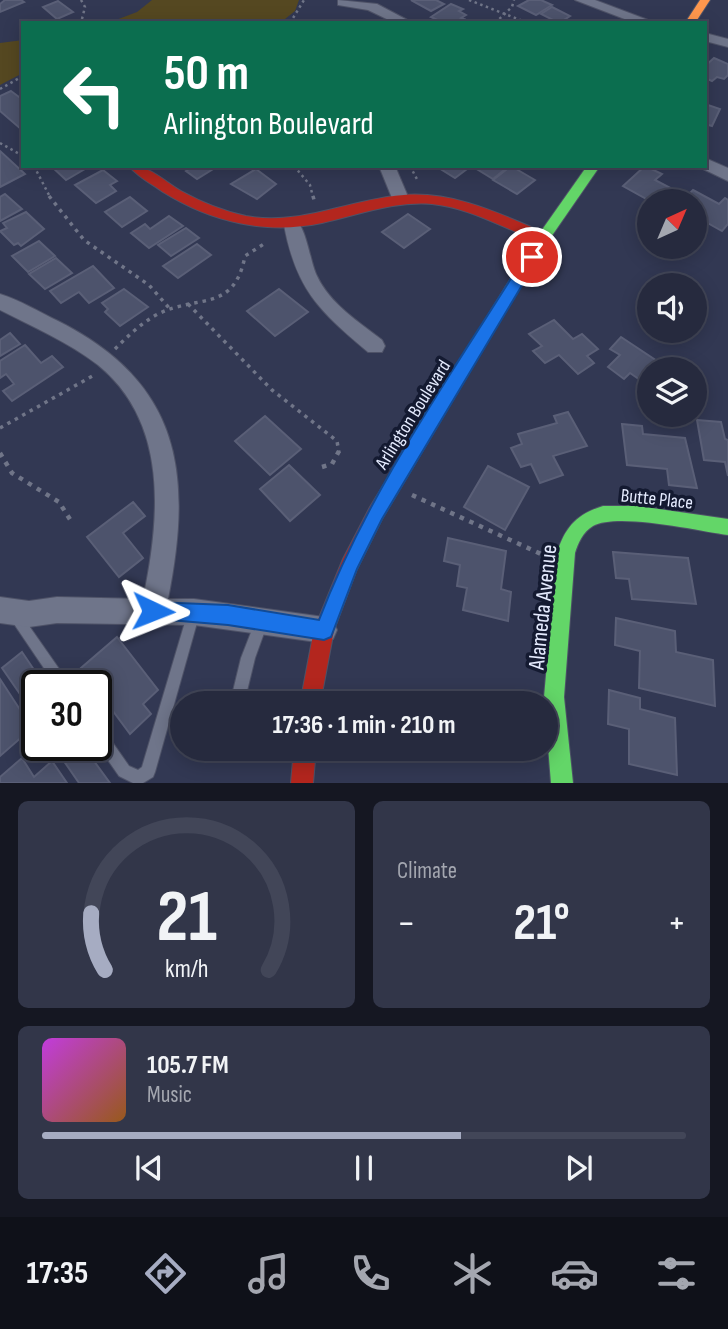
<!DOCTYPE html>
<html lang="en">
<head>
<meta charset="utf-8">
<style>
  body { margin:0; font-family:"Sofia Sans Condensed",sans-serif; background:#323649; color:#f1f3f6; height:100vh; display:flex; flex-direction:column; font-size:26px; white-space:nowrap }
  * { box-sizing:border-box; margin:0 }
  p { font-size:23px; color:#a4a7b0 }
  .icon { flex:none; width:38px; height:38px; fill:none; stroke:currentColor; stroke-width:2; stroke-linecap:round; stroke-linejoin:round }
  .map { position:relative; height:783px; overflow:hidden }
  .panel { display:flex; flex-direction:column; gap:18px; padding:18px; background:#151722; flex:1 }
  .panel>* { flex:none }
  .top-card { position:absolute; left:21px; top:21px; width:686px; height:147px; border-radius:0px; box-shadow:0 4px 18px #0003,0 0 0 2px #424658; background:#0b6e4f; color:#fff; overflow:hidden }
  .needle { width:46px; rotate:44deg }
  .buttons { position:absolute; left:637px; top:189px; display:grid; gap:14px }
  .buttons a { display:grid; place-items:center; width:70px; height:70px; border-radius:50%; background:#262a3e; box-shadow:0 4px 18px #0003,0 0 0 2px #424658; font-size:35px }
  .speed { position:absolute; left:21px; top:670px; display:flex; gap:14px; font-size:35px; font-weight:700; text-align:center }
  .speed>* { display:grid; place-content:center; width:91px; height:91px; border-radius:50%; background:#262a3e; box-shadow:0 4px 18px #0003,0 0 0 2px #424658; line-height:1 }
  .speed .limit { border:4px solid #111; border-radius:10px; background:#fff; color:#111 }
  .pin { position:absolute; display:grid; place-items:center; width:60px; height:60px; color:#fff; margin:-30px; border:4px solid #fff; border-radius:50%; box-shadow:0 2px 7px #0007 }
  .me { position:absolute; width:77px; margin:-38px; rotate:92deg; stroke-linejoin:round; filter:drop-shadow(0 0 5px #0008) }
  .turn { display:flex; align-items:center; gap:24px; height:147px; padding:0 28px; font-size:32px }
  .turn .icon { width:91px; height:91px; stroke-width:2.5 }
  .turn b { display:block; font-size:49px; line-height:60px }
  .big { font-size:52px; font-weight:700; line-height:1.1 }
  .panel .card { flex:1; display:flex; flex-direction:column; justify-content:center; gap:10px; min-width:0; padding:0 24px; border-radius:10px; background:#323649 }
  .panel .dial { align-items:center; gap:0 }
  .dial svg { height:182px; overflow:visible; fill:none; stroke:#424658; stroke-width:7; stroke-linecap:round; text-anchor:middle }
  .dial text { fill:#f1f3f6; stroke:none }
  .song { display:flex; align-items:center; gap:21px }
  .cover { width:84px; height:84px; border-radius:10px; background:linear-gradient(135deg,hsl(290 70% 55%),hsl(30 70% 35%)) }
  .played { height:7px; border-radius:4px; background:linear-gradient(90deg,#a6acc2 65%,#424658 65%) }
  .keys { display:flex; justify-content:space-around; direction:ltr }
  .heat { display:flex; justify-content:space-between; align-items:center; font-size:38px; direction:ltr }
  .panel .tiles { flex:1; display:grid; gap:18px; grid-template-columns:1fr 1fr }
  .card:last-child { grid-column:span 2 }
  .trip { position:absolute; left:170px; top:691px; width:388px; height:70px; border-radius:35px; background:#262a3e; box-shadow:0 4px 18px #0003,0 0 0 2px #424658; font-weight:700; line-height:70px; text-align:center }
  .tabs { display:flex; height:112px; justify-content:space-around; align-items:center; background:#0f1119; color:#a4a7b0 }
  .tabs .icon { width:49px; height:49px }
  .tabs .selected { color:#a6acc2 }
  .tabs b { font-size:32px; color:#f1f3f6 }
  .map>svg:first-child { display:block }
  .green { fill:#554821 }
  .building { fill:#4d536c; stroke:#5a5f77; stroke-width:2 }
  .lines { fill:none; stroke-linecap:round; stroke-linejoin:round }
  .lane-casing { stroke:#4e5267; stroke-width:2 }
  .street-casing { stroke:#4e5267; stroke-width:2 }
  .fast-casing { stroke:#4e5267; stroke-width:2 }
  .slow-casing { stroke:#4e5267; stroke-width:2 }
  .jam-casing { stroke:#4e5267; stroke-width:2 }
  .path-far2 { stroke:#707588; stroke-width:2.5; stroke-dasharray:2.5 3.5; stroke-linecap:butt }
  .path-far1 { stroke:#707588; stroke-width:3.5; stroke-dasharray:3.5 5; stroke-linecap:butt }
  .path { stroke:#707588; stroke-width:4.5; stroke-dasharray:4.5 6; stroke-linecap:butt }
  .lane { fill:#6f758a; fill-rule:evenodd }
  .street { fill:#6f758a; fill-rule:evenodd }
  .fast { fill:#63d668; fill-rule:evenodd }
  .slow { fill:#ff974d; fill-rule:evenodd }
  .jam { fill:#b3261e; fill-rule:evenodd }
  .route { fill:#1a73e8; stroke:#114b97; stroke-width:2 }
  .labels { text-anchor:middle; stroke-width:7; stroke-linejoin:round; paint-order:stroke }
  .street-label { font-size:19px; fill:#e5ebfe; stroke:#141a31 }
  .near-street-label { font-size:23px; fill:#e5ebfe; stroke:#141a31 }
</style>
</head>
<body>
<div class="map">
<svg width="728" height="783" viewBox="0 0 728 783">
  <rect width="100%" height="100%" fill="#323853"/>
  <g class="green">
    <path d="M 152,0 L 299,0 L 295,11 L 280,23 L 108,23 L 137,12 Z"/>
    <path d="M 23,40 L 23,73 L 0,85 L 0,43 Z"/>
  </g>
  <g class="building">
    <path d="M 5,0 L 21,0 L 24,2 L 0,12 L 0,4 Z"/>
    <path d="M 411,0 L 436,0 L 444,4 L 431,11 Z"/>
    <path d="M 529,0 L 541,0 L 552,5 L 536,15 L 518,6 Z"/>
    <path d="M 58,1 L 73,12 L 57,19 L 43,7 Z"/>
    <path d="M 451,4 L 463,9 L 459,11 L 466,15 L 461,18 L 464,19 L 458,23 L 438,23 L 440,21 L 431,17 Z"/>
    <path d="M 552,7 L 570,16 L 559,23 L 541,14 Z"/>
    <path d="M 714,58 L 728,64 L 728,75 L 724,79 L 717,77 L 712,81 L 705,78 L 705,66 Z"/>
    <path d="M 11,91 L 23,100 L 22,130 L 0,111 L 0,96 Z"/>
    <path d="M 705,104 L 720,109 L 712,126 L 705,124 Z"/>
    <path d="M 0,151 L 25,174 L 0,187 Z"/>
    <path d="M 51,166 L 90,166 L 66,180 Z"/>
    <path d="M 194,166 L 218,166 L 197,179 L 186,171 Z"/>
    <path d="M 441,166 L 471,166 L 455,178 L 439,168 Z"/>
    <path d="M 478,166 L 509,166 L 493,179 L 475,168 Z"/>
    <path d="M 511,166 L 535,180 L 517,194 L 493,180 Z"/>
    <path d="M 645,166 L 662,174 L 655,180 L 680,193 L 672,201 L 650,201 L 623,186 Z"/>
    <path d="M 256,169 L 276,184 L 257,199 L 231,184 Z"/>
    <path d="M 103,170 L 117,181 L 110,185 L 116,191 L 96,203 L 75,185 Z"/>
    <path d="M 693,190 L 719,204 L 725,198 L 728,200 L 728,224 L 722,231 L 695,216 L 695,201 L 682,201 Z"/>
    <path d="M 5,194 L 22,209 L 0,221 L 0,197 Z"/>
    <path d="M 130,197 L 147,211 L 122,227 L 105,212 Z"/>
    <path d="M 26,212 L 44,229 L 21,246 L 18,243 L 14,245 L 0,231 L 7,228 L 3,223 Z"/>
    <path d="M 408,214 L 430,229 L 404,248 L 382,232 Z"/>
    <path d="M 169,216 L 183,226 L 149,248 L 131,233 L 145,224 L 150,229 Z"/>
    <path d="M 186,228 L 199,238 L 171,256 L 158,245 Z"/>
    <path d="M 39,241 L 55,256 L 28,272 L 12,256 Z"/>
    <path d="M 197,244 L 211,255 L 178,278 L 163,266 Z"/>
    <path d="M 56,258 L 72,273 L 45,289 L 29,274 Z"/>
    <path d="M 93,266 L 114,288 L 89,303 L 79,292 L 61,303 L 50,291 Z"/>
    <path d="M 124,289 L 148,307 L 120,326 L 105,312 L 108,309 L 102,303 Z"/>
    <path d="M 279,289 L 308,312 L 275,336 L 247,311 Z"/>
    <path d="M 554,320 L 573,339 L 582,334 L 598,349 L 587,356 L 594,363 L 578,374 L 559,355 L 545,363 L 533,351 L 542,346 L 529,334 Z"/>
    <path d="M 10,333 L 20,344 L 0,356 L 0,340 Z"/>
    <path d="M 621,337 L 663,365 L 659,369 L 649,369 L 646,384 L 630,373 L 624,379 L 608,367 L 620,355 L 610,349 Z"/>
    <path d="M 25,345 L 41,363 L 52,356 L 63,367 L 12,401 L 3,391 L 14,384 L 6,374 L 0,378 L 0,361 Z"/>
    <path d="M 568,412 L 587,446 L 553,456 L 563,475 L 540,483 L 531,464 L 521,467 L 511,448 L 522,444 L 518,434 L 557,423 L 554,416 Z"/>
    <path d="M 265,416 L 301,449 L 270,475 L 235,441 Z"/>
    <path d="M 697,420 L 721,422 L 725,439 L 728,440 L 728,476 L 725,462 L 704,460 Z"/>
    <path d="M 622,424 L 642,426 L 643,434 L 685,438 L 697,488 L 669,485 L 667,469 L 627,465 Z"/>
    <path d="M 289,465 L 320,495 L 290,521 L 260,489 Z"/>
    <path d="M 488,466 L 529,487 L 505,530 L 464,507 Z"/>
    <path d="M 133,502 L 145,516 L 123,533 L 143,558 L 119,577 L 87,537 Z"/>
    <path d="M 448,538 L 506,551 L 501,589 L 511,592 L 508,621 L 463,610 L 467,588 L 457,586 L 460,565 L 444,561 Z"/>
    <path d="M 613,552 L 688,558 L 696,604 L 632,599 L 629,579 L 616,578 Z"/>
    <path d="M 616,618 L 675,631 L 676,652 L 713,660 L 715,706 L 639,688 L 640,651 L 615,645 Z"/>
    <path d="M 117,637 L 158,690 L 143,704 L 151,714 L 130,734 L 81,668 Z"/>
    <path d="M 22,652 L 45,686 L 37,686 L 37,709 L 33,713 L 2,668 Z"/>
    <path d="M 0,679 L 32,728 L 0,756 Z"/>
    <path d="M 609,690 L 640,698 L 640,709 L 675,718 L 677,775 L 629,764 L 629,729 L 608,724 Z"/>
    <path d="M 69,746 L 83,746 L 110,783 L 79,783 L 59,754 Z"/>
    <path d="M 22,758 L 34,777 L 52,761 L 67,783 L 0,783 L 0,777 Z"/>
  </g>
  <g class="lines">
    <defs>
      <g id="lane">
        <path d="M 194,606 L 198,608 L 200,612 L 155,772 L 153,777 L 143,783 L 133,783 L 119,776 L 96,743 L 96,724 L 101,726 L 129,766 L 138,770 L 142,767 L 188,612 L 190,608 Z"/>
        <path d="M 14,608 L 18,610 L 71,686 L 56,686 L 10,618 L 8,614 L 10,610 Z"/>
        <path d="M 262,616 L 267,617 L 268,622 L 255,658 L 247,691 L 245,696 L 240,698 L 235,696 L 233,691 L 241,658 L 257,617 Z"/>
      </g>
      <g id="street">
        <path d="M 338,0 L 377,4 L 413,23 L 395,23 L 368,10 L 338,5 Z"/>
        <path d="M 575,0 L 595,0 L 656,23 L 635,23 Z"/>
        <path d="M 705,33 L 728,39 L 728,47 L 705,41 Z"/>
        <path d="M 705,158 L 728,168 L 728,181 L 699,167 L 705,166 Z"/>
        <path d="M 379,166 L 395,166 L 409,199 L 406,203 L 394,203 Z"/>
        <path d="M 293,219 C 306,222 310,263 317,276 C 330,304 359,322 382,340 L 385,346 L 382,352 L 368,352 C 319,311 296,289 284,225 Z"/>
        <path d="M 0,294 C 20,300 39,312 58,321 C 181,383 193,473 168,599 L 194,599 L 324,617 L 333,621 L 337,630 L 333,639 L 324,643 L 194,625 L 57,623 L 29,627 L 0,623 L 0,597 L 29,601 L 57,597 L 143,599 C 160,518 169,423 98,365 C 68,342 33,327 0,310 Z"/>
      </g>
      <g id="fast">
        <path d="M 587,166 L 600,166 L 542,250 L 532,250 L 530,247 L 532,244 Z"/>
        <path d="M 603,506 L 638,506 L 728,519 L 728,535 C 699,531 617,512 593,526 C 583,532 578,543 575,553 L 564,697 L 573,783 L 551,783 L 544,697 L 557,553 C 565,527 577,514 603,506 Z"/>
      </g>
      <path id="slow" d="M 700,0 L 710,0 L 695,23 L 685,23 Z"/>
      <g id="jam">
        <path d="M 129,166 C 151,166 162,180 181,191 C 201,202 223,211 246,216 C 302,226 350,199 404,195 C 455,191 502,215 548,234 L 550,237 L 543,242 C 505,230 472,208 432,204 C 393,201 359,215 322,223 C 266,235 211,222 163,192 C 152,184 138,177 129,166 Z"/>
        <path d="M 537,242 L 544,247 L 382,519 L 357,569 L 334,630 L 320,704 L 300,704 L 314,630 L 343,559 L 370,507 L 532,244 Z"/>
        <path d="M 294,749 L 316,749 L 313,783 L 291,783 Z"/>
      </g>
    </defs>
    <use href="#lane" class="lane-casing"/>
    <use href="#street" class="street-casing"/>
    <use href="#fast" class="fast-casing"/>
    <use href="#slow" class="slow-casing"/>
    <use href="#jam" class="jam-casing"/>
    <g class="path-far2">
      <path d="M 81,0 L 85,7 L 81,23"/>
      <path d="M 469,0 L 528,23"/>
      <path d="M 290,23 L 304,0"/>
      <path d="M 495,23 L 512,7 L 514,0"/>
      <path d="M 0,89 L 23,76"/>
      <path d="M 0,143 L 23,156"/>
      <path d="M 34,166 L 50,197"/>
      <path d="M 294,166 L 310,185 L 313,197"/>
      <path d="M 410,166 L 418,181"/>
    </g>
    <g class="path-far1">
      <path d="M 49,196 L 84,240 L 149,285 L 170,309"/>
      <path d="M 313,196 L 314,200"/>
      <path d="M 188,304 L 272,390 L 337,441 L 339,453"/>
      <path d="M 115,349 C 128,336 141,323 158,314 C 198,294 234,313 245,256 L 267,242"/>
      <path d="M 0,428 L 96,374"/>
    </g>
    <g class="path">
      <path d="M 0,453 L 12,473 L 59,502 L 71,521"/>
      <path d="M 322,467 L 332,464 L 339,451"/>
      <path d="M 412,495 L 541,554"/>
    </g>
    <use href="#lane" class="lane"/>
    <use href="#street" class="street"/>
    <use href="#fast" class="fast"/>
    <use href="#slow" class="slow"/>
    <use href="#jam" class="jam"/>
  </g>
  <path class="route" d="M 532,251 L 539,257 L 382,519 L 357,569 L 331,637 L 324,640 L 228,625 L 146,618 L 144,611 L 146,604 L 153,602 L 228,605 L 319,620 C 369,489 453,372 527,253 Z"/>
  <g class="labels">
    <g class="street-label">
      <text transform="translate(412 414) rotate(-58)" y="7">Arlington Boulevard</text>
      <text transform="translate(657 498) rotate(6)" y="7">Butte Place</text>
    </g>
    <g class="near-street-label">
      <text transform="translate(542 607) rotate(-84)" y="8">Alameda Avenue</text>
    </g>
  </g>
</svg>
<div class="buttons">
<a><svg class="needle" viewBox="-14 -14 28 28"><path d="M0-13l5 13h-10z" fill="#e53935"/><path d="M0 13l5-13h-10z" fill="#a4a7b0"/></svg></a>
<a><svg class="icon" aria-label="sound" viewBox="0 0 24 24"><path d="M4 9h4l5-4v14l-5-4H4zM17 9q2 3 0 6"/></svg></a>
<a><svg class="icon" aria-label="layers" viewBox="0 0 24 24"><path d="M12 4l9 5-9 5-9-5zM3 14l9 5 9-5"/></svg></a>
</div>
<div class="speed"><div class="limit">30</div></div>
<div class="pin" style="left:532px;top:257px;background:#d93025"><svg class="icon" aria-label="arrive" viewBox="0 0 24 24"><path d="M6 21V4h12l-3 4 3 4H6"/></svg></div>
<svg class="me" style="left:153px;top:611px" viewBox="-20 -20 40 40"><path d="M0-17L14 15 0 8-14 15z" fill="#1a73e8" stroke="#fff" stroke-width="4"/></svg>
<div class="trip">17:36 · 1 min · 210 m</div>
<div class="top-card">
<div class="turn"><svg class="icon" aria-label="left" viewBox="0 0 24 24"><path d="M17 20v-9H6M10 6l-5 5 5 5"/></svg><div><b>50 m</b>Arlington Boulevard</div></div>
</div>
</div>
<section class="panel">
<div class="tiles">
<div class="card dial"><svg viewBox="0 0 100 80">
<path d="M14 69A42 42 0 1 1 86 69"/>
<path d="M14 69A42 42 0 0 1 8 44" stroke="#a6acc2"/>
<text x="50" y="56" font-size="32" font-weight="700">21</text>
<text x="50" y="72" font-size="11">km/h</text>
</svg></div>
<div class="card"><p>Climate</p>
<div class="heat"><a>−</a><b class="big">21°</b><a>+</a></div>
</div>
<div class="card">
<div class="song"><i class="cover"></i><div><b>105.7 FM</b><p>Music</p></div></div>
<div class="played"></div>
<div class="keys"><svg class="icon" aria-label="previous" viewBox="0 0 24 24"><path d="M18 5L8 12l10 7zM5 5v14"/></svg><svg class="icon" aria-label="pause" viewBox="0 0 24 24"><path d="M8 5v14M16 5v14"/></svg><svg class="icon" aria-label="next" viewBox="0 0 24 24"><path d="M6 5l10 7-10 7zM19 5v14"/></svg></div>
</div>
</div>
</section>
<nav class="tabs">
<b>17:35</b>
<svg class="icon selected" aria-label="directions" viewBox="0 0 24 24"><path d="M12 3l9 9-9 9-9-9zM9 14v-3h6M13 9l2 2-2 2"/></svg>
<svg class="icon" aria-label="music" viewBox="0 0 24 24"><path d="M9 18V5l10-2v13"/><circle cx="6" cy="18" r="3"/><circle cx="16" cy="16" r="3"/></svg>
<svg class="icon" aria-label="phone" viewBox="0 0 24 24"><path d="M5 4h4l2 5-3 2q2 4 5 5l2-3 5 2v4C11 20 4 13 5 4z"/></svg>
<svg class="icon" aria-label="climate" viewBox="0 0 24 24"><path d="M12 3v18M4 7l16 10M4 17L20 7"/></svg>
<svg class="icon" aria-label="car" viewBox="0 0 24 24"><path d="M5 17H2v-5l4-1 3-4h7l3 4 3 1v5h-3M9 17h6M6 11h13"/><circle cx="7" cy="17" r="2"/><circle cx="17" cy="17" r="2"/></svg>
<svg class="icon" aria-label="filters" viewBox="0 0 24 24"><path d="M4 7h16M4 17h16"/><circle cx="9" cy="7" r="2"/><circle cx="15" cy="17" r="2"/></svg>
</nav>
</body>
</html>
